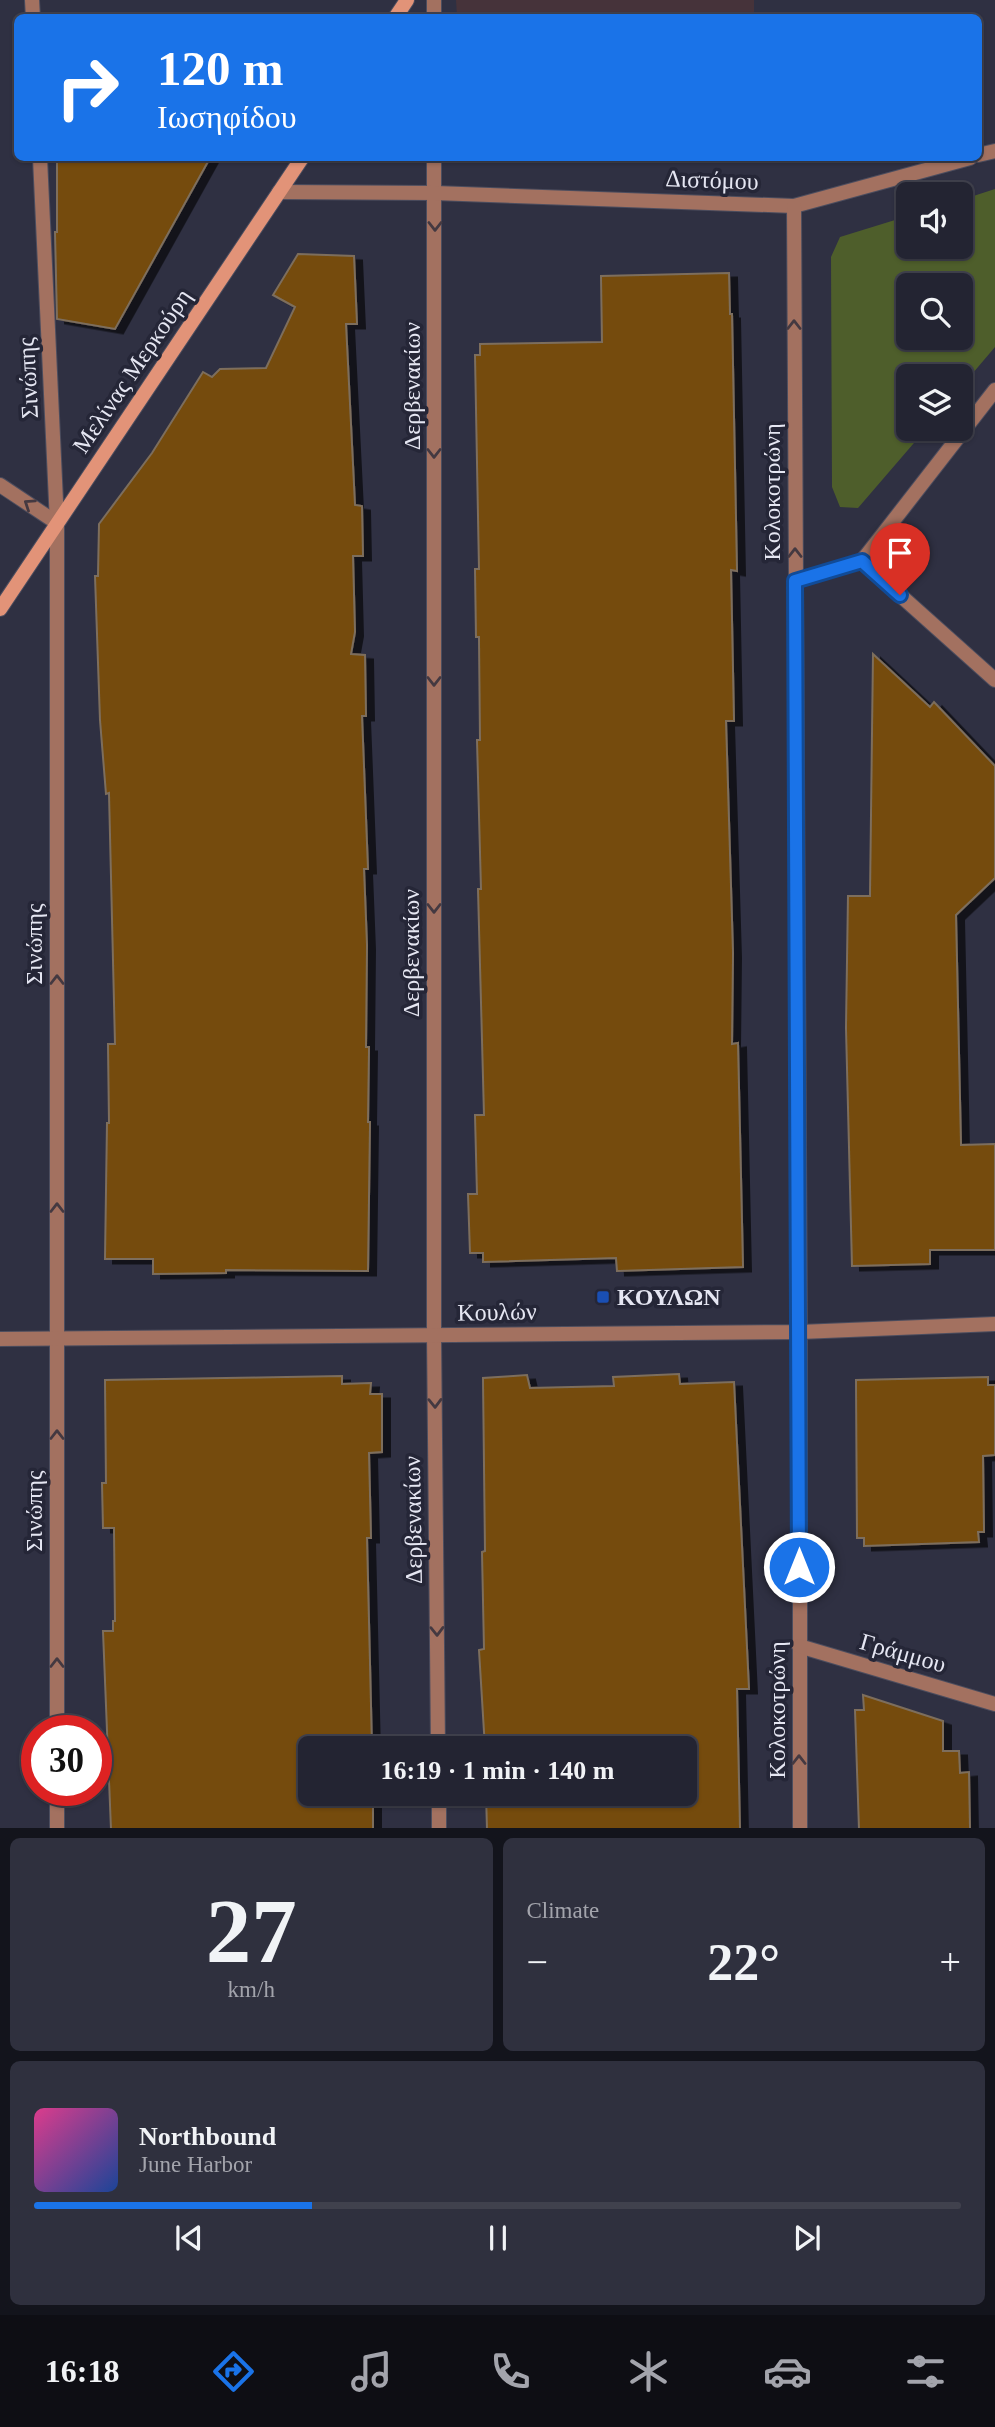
<!DOCTYPE html>
<html lang="en">
<head>
<meta charset="utf-8">
<style>
  body { margin:0; font-family:"Times New Roman",serif; background:#2f303e; color:#f1f3f6; height:100vh; display:flex; flex-direction:column; font-size:26px; white-space:nowrap }
  * { box-sizing:border-box; margin:0 }
  p { font-size:23px; color:#a3a4ac }
  .icon { flex:none; width:38px; height:38px; fill:none; stroke:currentColor; stroke-width:2; stroke-linecap:round; stroke-linejoin:round }
  .map { position:relative; height:1828px; overflow:hidden }
  .drawer { display:flex; flex-direction:column; gap:10px; padding:10px; background:#13141c; flex:1 }
  .drawer>* { flex:none }
  .hud { position:absolute; left:14px; top:14px; width:968px; height:147px; border-radius:10px; box-shadow:0 2px 5px #0004,0 0 0 2px #40414d; background:#1a73e8; color:#fff; overflow:hidden }
  .buttons { position:absolute; left:896px; top:182px; display:grid; gap:14px }
  .buttons a { display:grid; place-items:center; width:77px; height:77px; border-radius:10px; background:#232432; box-shadow:0 2px 5px #0004,0 0 0 2px #40414d; font-size:35px }
  .speed { position:absolute; left:21px; top:1715px; display:flex; gap:14px; font-size:35px; font-weight:700; text-align:center }
  .speed>* { display:grid; place-content:center; width:91px; height:91px; border-radius:50%; background:#232432; box-shadow:0 2px 5px #0004,0 0 0 2px #40414d; line-height:1 }
  .speed .limit { border:10px solid #d22; background:#fff; color:#111 }
  .pin { position:absolute; display:grid; place-items:center; width:60px; height:60px; color:#fff; margin:-72px -30px; border-radius:50% 50% 50% 0; rotate:-45deg; box-shadow:0 0 7px #0007 }
  .pin .icon { rotate:45deg }
  .me { position:absolute; width:77px; margin:-38px; rotate:0deg; stroke-linejoin:round; filter:drop-shadow(0 0 5px #0008) }
  .turn { display:flex; align-items:center; gap:24px; height:147px; padding:0 28px; font-size:32px }
  .turn .icon { width:91px; height:91px; stroke-width:2.5 }
  .turn b { display:block; font-size:49px; line-height:60px }
  .big { font-size:52px; font-weight:700; line-height:1.1 }
  .drawer .card { flex:1; display:flex; flex-direction:column; justify-content:center; gap:10px; min-width:0; padding:0 24px; border-radius:10px; background:#2f303e }
  .drawer .dial { align-items:center; gap:0 }
  .dial b { font-size:91px; line-height:1 }
  .song { display:flex; align-items:center; gap:21px }
  .cover { width:84px; height:84px; border-radius:10px; background:linear-gradient(135deg,hsl(330 70% 55%),hsl(220 70% 35%)) }
  .played { height:7px; border-radius:4px; background:linear-gradient(90deg,#1a73e8 30%,#40414d 30%) }
  .keys { display:flex; justify-content:space-around; direction:ltr }
  .heat { display:flex; justify-content:space-between; align-items:center; font-size:38px; direction:ltr }
  .drawer .tiles { flex:1; display:grid; gap:10px; grid-template-columns:1fr 1fr }
  .card:last-child { grid-column:span 2 }
  .trip { position:absolute; left:298px; top:1736px; width:399px; height:70px; border-radius:10px; background:#232432; box-shadow:0 2px 5px #0004,0 0 0 2px #40414d; font-weight:700; line-height:70px; text-align:center }
  .tab-bar { display:flex; height:112px; justify-content:space-around; align-items:center; background:#0e0e14; color:#a3a4ac }
  .tab-bar .icon { width:49px; height:49px }
  .tab-bar .current { color:#1a73e8 }
  .tab-bar b { font-size:32px; color:#f1f3f6 }
  .map>svg:first-child { display:block }
  .education { fill:#46333a }
  .green { fill:#4e5e2b; fill-rule:evenodd }
  .building { fill:#754b09; stroke:#7d6e5d; stroke-width:2; filter:url(#shadow) }
  .lines { fill:none; stroke-linecap:round; stroke-linejoin:round }
  .street-casing { stroke:#4c4d5e; stroke-width:16 }
  .secondary-casing { stroke:#4c4d5e; stroke-width:16 }
  .street { stroke:#a37160; stroke-width:14 }
  .secondary { stroke:#e29378; stroke-width:14 }
  .oneway { stroke:#443941 }
  .route-casing { stroke:#114b97; stroke-width:18 }
  .route { stroke:#1a73e8; stroke-width:12 }
  .transit-dot { fill:#1a4fb4; stroke:#252637; stroke-width:2.5 }
  .labels { text-anchor:middle; stroke-width:7; stroke-linejoin:round; paint-order:stroke }
  .street-label { font-size:24px; fill:#e5e6f2; stroke:#252637 }
  .poi-label { font-size:24px; font-weight:bold; fill:#e5e6f2; stroke:#252637; text-anchor:start }
</style>
</head>
<body>
<div class="map">
<svg width="995" height="1829" viewBox="0 0 995 1829">
  <defs>
    <filter id="shadow"><feDropShadow dx="8" dy="4.5" stdDeviation="0" flood-color="#0009"/></filter>
  </defs>
  <rect width="100%" height="100%" fill="#2f3042"/>
  <path class="education" d="M 456,0 L 754,0 L 754,17 L 457,17 Z"/>
  <path class="green" d="M 995,189 L 995,347 L 961,387 L 961,376 L 908,376 L 908,429 L 926,429 L 858,508 L 840,507 L 832,487 L 831,257 L 840,237 L 908,216 L 908,247 L 961,247 L 961,200 ZM 908,285 L 961,285 L 961,338 L 908,338 Z"/>
  <g class="building">
    <path d="M 57,158 L 210,158 L 115,329 L 57,319 L 55,232 L 57,232 Z"/>
    <path d="M 298,254 L 354,256 L 357,324 L 346,324 L 355,505 L 362,506 L 363,556 L 353,556 L 355,632 L 351,654 L 365,655 L 366,716 L 362,716 L 368,869 L 364,869 L 367,945 L 366,1047 L 369,1047 L 368,1122 L 370,1122 L 368,1271 L 226,1270 L 226,1273 L 153,1274 L 153,1259 L 105,1259 L 107,1123 L 109,1123 L 108,1044 L 115,1044 L 109,793 L 106,794 L 100,720 L 95,576 L 98,576 L 99,524 L 152,453 L 203,372 L 212,377 L 220,369 L 266,368 L 295,307 L 273,295 Z"/>
    <path d="M 729,273 L 730,314 L 732,314 L 737,571 L 731,570 L 734,721 L 726,721 L 733,953 L 732,1044 L 738,1043 L 743,1267 L 617,1271 L 616,1258 L 483,1262 L 483,1253 L 470,1253 L 468,1194 L 477,1194 L 475,1115 L 484,1115 L 478,889 L 481,889 L 477,740 L 480,740 L 479,637 L 476,637 L 475,569 L 479,569 L 475,355 L 480,355 L 480,344 L 602,342 L 601,276 Z"/>
    <path d="M 873,654 L 930,707 L 934,702 L 995,766 L 995,878 L 956,915 L 961,1145 L 995,1144 L 995,1250 L 930,1250 L 930,1264 L 852,1266 L 846,1028 L 848,896 L 870,896 Z"/>
    <path d="M 679,1374 L 680,1384 L 734,1382 L 749,1689 L 737,1689 L 740,1829 L 487,1829 L 486,1794 L 684,1794 L 684,1748 L 485,1748 L 479,1650 L 484,1649 L 482,1552 L 485,1551 L 483,1378 L 527,1375 L 530,1388 L 614,1386 L 613,1377 Z"/>
    <path d="M 342,1376 L 342,1384 L 371,1383 L 370,1394 L 382,1394 L 382,1452 L 369,1453 L 371,1538 L 367,1538 L 372,1748 L 310,1748 L 310,1794 L 373,1794 L 373,1829 L 111,1829 L 103,1631 L 113,1631 L 113,1621 L 115,1621 L 114,1528 L 103,1528 L 102,1483 L 106,1483 L 105,1380 Z"/>
    <path d="M 988,1377 L 988,1385 L 995,1385 L 995,1455 L 983,1456 L 984,1532 L 978,1532 L 979,1542 L 864,1546 L 864,1538 L 857,1538 L 856,1380 Z"/>
    <path d="M 863,1695 L 943,1721 L 943,1751 L 959,1751 L 960,1773 L 969,1772 L 970,1829 L 859,1829 L 855,1710 L 864,1710 Z"/>
  </g>
  <g class="lines">
    <defs>
      <g id="street">
        <path d="M 32,0 L 33,18"/>
        <path d="M 434,0 L 434,18"/>
        <path d="M 978,155 L 995,151"/>
        <path d="M 40,158 L 57,523 L 57,1731"/>
        <path d="M 434,158 L 434,1335 L 438,1748"/>
        <path d="M 279,192 L 435,193 L 794,206 L 970,158"/>
        <path d="M 794,206 L 800,1332 L 800,1829"/>
        <path d="M 0,485 L 57,523"/>
        <path d="M 862,561 L 995,390"/>
        <path d="M 795,581 L 862,561 L 995,680"/>
        <path d="M 0,1339 L 800,1332 L 995,1324"/>
        <path d="M 799,1646 L 995,1704"/>
        <path d="M 57,1790 L 57,1829"/>
        <path d="M 439,1794 L 439,1829"/>
      </g>
      <g id="secondary">
        <path d="M 395,18 L 407,0"/>
        <path d="M 0,609 L 302,158"/>
      </g>
    </defs>
    <use href="#street" class="street-casing"/>
    <use href="#secondary" class="secondary-casing"/>
    <use href="#street" class="street"/>
    <use href="#secondary" class="secondary"/>
  </g>
  <defs><path id="oneway-chevron" d="M-2-3.5L2.5 0L-2 3.5" fill="none" stroke-width="1.6" stroke-linecap="round" stroke-linejoin="round" transform="scale(1.75)"/></defs>
  <g class="oneway">
    <use href="#oneway-chevron" transform="translate(435 226) rotate(90)"/>
    <use href="#oneway-chevron" transform="translate(794 325) rotate(-90)"/>
    <use href="#oneway-chevron" transform="translate(434 453) rotate(90)"/>
    <use href="#oneway-chevron" transform="translate(29 504) rotate(-146)"/>
    <use href="#oneway-chevron" transform="translate(795 553) rotate(-90)"/>
    <use href="#oneway-chevron" transform="translate(434 681) rotate(90)"/>
    <use href="#oneway-chevron" transform="translate(434 908) rotate(90)"/>
    <use href="#oneway-chevron" transform="translate(57 980) rotate(-90)"/>
    <use href="#oneway-chevron" transform="translate(57 1208) rotate(-90)"/>
    <use href="#oneway-chevron" transform="translate(435 1403) rotate(89)"/>
    <use href="#oneway-chevron" transform="translate(57 1435) rotate(-90)"/>
    <use href="#oneway-chevron" transform="translate(437 1631) rotate(89)"/>
    <use href="#oneway-chevron" transform="translate(57 1663) rotate(-90)"/>
    <use href="#oneway-chevron" transform="translate(799 1760) rotate(-90)"/>
  </g>
  <g class="lines">
    <defs>
      <path id="route" d="M 799,1567 L 795,581 L 862,561 L 900,595"/>
    </defs>
    <use href="#route" class="route-casing"/>
    <use href="#route" class="route"/>
  </g>
  <rect class="transit-dot" x="596" y="1290" width="14" height="14" rx="3.5"/>
  <g class="labels">
    <g class="street-label">
      <text transform="translate(712 180) rotate(2)" y="8">Διστόμου</text>
      <text transform="translate(132 371) rotate(-56)" y="8">Μελίνας Μερκούρη</text>
      <text transform="translate(28 378) rotate(-93)" y="8">Σινώπης</text>
      <text transform="translate(412 386) rotate(-90)" y="8">Δερβενακίων</text>
      <text transform="translate(772 492) rotate(-90)" y="8">Κολοκοτρώνη</text>
      <text transform="translate(34 944) rotate(-90)" y="8">Σινώπης</text>
      <text transform="translate(411 953) rotate(-90)" y="8">Δερβενακίων</text>
      <text transform="translate(497 1312) rotate(-1)" y="8">Κουλών</text>
      <text transform="translate(34 1511) rotate(-90)" y="8">Σινώπης</text>
      <text transform="translate(413 1520) rotate(-91)" y="8">Δερβενακίων</text>
      <text transform="translate(903 1653) rotate(16)" y="8">Γράμμου</text>
      <text transform="translate(777 1710) rotate(-90)" y="8">Κολοκοτρώνη</text>
    </g>
    <g class="poi-label">
      <text x="617" y="1305">ΚΟΥΛΩΝ</text>
    </g>
  </g>
</svg>
<div class="buttons">
<a><svg class="icon" aria-label="sound" viewBox="0 0 24 24"><path d="M4 9h4l5-4v14l-5-4H4zM17 9q2 3 0 6"/></svg></a>
<a><svg class="icon" aria-label="search" viewBox="0 0 24 24"><circle cx="10" cy="10" r="6"/><path d="M15 15l6 6"/></svg></a>
<a><svg class="icon" aria-label="layers" viewBox="0 0 24 24"><path d="M12 4l9 5-9 5-9-5zM3 14l9 5 9-5"/></svg></a>
</div>
<div class="speed"><div class="limit">30</div></div>
<div class="pin" style="left:900px;top:595px;background:#d93025"><svg class="icon" aria-label="arrive" viewBox="0 0 24 24"><path d="M6 21V4h12l-3 4 3 4H6"/></svg></div>
<svg class="me" style="left:799px;top:1567px" viewBox="-20 -20 40 40"><circle r="17" fill="#1a73e8" stroke="#fff" stroke-width="3"/><path d="M0-11L8 9 0 5-8 9z" fill="#fff"/></svg>
<div class="trip">16:19 · 1 min · 140 m</div>
<div class="hud">
<div class="turn"><svg class="icon" aria-label="right" viewBox="0 0 24 24"><path d="M7 20v-9h11M14 6l5 5-5 5"/></svg><div><b>120 m</b>Ιωσηφίδου</div></div>
</div>
</div>
<section class="drawer">
<div class="tiles">
<div class="card dial"><b>27</b><p>km/h</p></div>
<div class="card"><p>Climate</p>
<div class="heat"><a>−</a><b class="big">22°</b><a>+</a></div>
</div>
<div class="card">
<div class="song"><i class="cover"></i><div><b>Northbound</b><p>June Harbor</p></div></div>
<div class="played"></div>
<div class="keys"><svg class="icon" aria-label="previous" viewBox="0 0 24 24"><path d="M18 5L8 12l10 7zM5 5v14"/></svg><svg class="icon" aria-label="pause" viewBox="0 0 24 24"><path d="M8 5v14M16 5v14"/></svg><svg class="icon" aria-label="next" viewBox="0 0 24 24"><path d="M6 5l10 7-10 7zM19 5v14"/></svg></div>
</div>
</div>
</section>
<nav class="tab-bar">
<b>16:18</b>
<svg class="icon current" aria-label="directions" viewBox="0 0 24 24"><path d="M12 3l9 9-9 9-9-9zM9 14v-3h6M13 9l2 2-2 2"/></svg>
<svg class="icon" aria-label="music" viewBox="0 0 24 24"><path d="M9 18V5l10-2v13"/><circle cx="6" cy="18" r="3"/><circle cx="16" cy="16" r="3"/></svg>
<svg class="icon" aria-label="phone" viewBox="0 0 24 24"><path d="M5 4h4l2 5-3 2q2 4 5 5l2-3 5 2v4C11 20 4 13 5 4z"/></svg>
<svg class="icon" aria-label="climate" viewBox="0 0 24 24"><path d="M12 3v18M4 7l16 10M4 17L20 7"/></svg>
<svg class="icon" aria-label="car" viewBox="0 0 24 24"><path d="M5 17H2v-5l4-1 3-4h7l3 4 3 1v5h-3M9 17h6M6 11h13"/><circle cx="7" cy="17" r="2"/><circle cx="17" cy="17" r="2"/></svg>
<svg class="icon" aria-label="filters" viewBox="0 0 24 24"><path d="M4 7h16M4 17h16"/><circle cx="9" cy="7" r="2"/><circle cx="15" cy="17" r="2"/></svg>
</nav>
</body>
</html>
